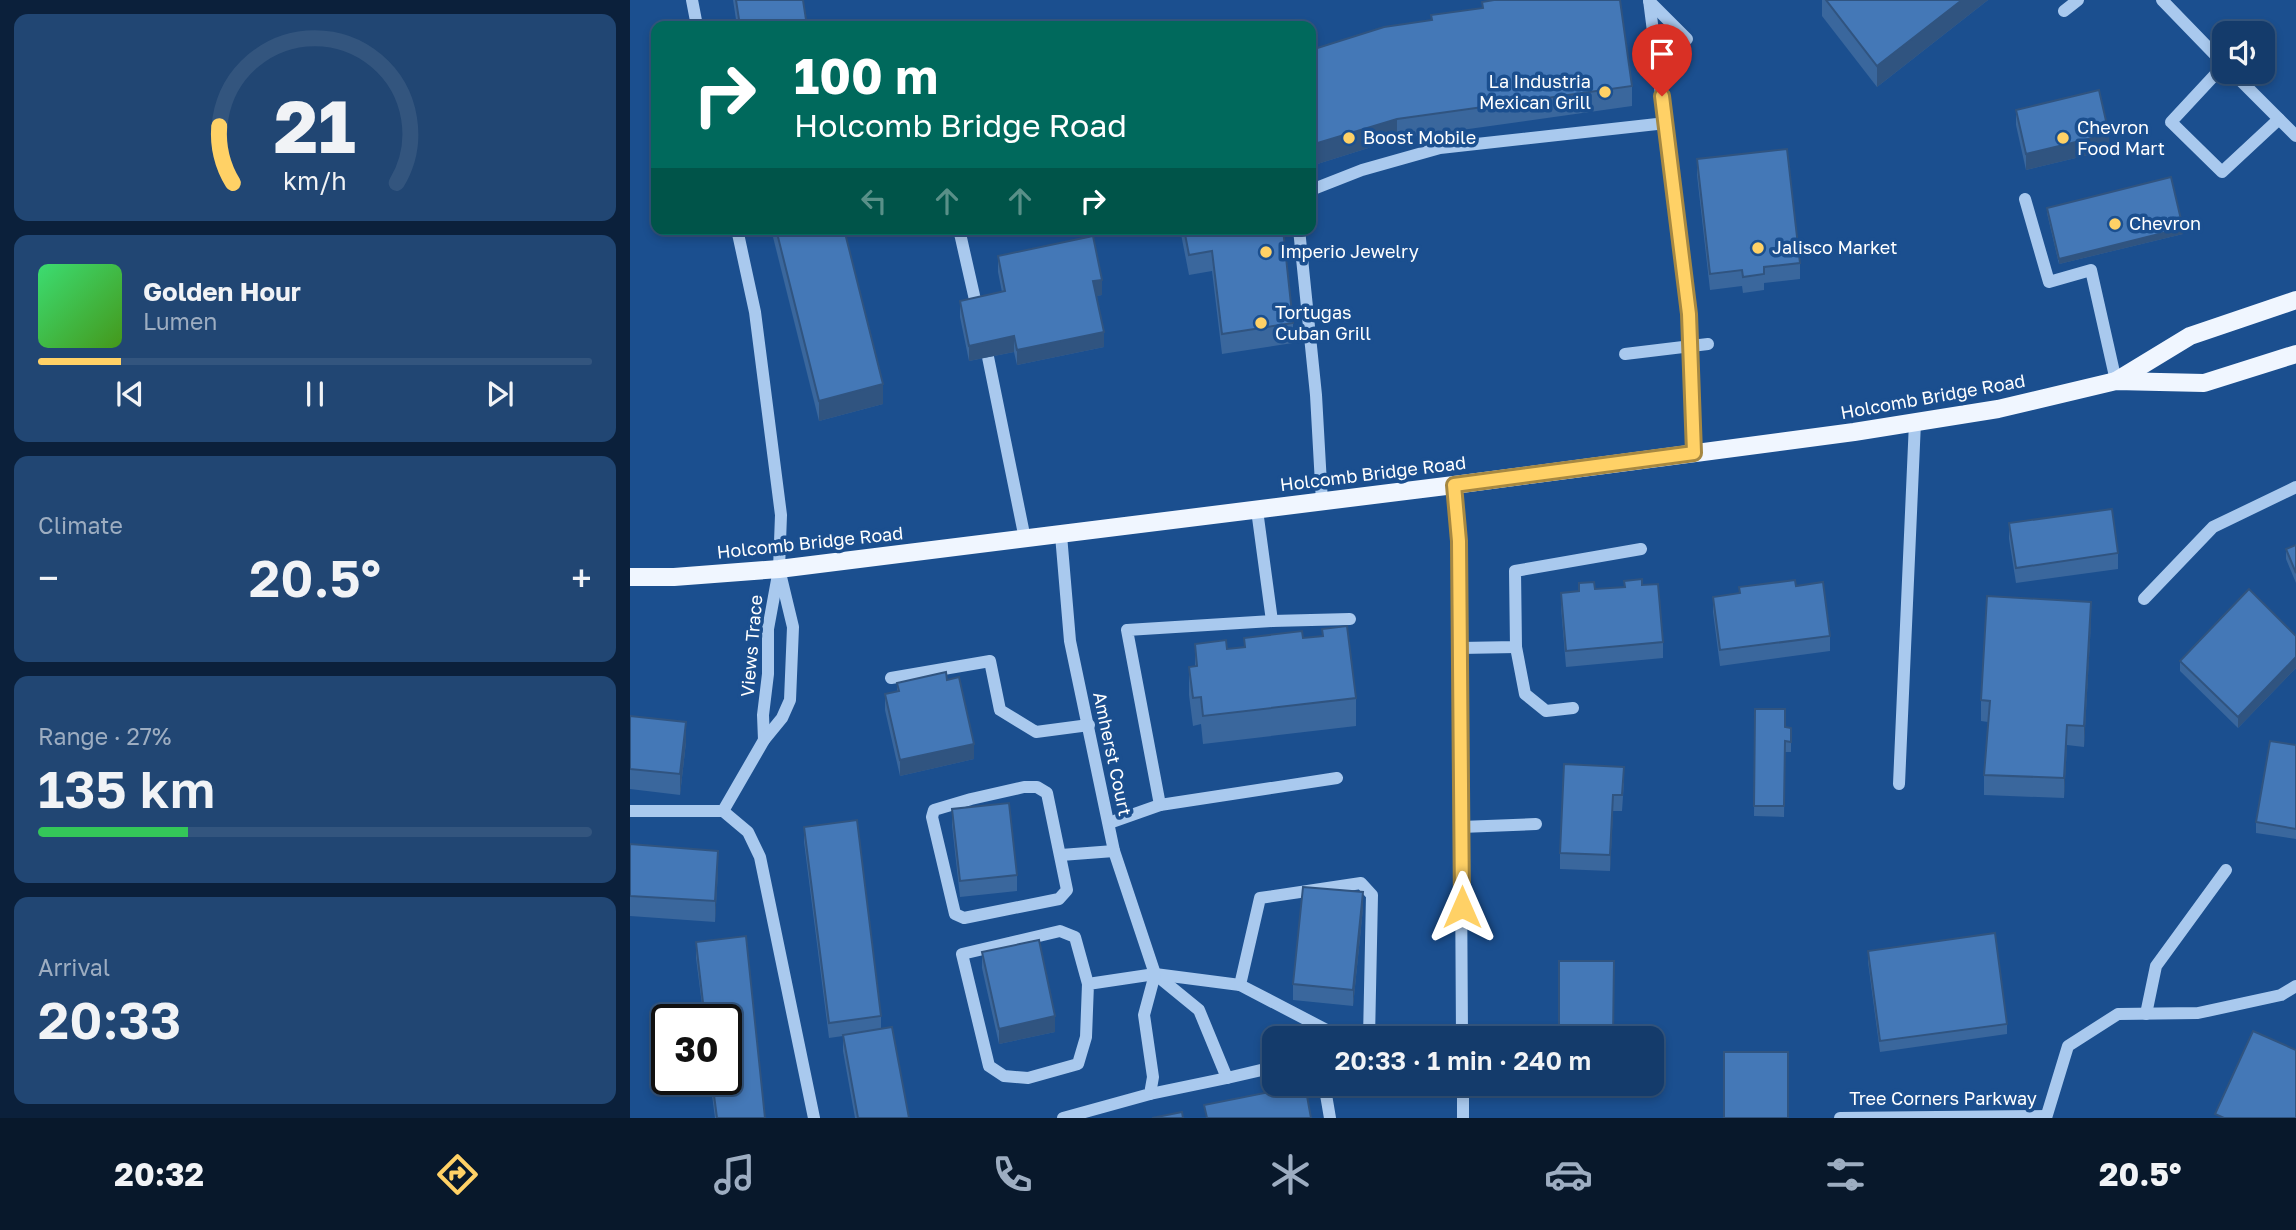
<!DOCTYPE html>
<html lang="en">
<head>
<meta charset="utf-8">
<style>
  body { margin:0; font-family:"Golos Text",sans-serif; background:#214673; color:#f1f3f6; height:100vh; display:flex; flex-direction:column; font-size:26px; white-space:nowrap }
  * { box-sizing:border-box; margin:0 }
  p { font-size:23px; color:#9dadc1 }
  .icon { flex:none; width:38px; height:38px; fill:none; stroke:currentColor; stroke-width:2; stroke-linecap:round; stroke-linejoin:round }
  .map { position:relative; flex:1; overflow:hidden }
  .side { display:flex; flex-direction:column; gap:14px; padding:14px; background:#0b203b; width:630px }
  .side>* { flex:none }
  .hud { position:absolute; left:21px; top:21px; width:665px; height:214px; border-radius:14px; box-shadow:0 4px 10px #0003,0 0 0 2px #33557e; background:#00695c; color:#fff; overflow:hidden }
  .buttons { position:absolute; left:1582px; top:21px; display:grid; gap:14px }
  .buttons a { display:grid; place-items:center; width:63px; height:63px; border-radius:14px; background:#143b6b; box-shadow:0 4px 10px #0003,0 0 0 2px #33557e; font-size:35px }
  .speed { position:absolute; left:21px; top:1004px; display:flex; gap:14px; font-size:35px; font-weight:700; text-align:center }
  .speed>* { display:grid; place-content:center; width:91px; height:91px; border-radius:50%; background:#143b6b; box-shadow:0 4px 10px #0003,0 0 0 2px #33557e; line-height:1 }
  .speed .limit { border:4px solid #111; border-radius:10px; background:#fff; color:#111 }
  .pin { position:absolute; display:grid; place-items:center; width:60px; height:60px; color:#fff; margin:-72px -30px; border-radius:50% 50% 50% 0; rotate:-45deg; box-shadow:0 0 7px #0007 }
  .pin .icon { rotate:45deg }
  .me { position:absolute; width:77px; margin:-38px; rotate:0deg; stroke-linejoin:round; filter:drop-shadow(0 0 5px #0008) }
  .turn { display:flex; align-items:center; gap:24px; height:147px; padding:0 28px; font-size:32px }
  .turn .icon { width:91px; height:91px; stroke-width:2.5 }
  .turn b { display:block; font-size:49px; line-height:60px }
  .lanes { display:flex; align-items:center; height:66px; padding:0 28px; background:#0003; justify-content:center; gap:35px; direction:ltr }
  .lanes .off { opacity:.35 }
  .big { font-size:52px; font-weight:600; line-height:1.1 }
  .side .widget { flex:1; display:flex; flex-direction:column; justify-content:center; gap:10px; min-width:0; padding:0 24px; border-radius:14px; background:#214673 }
  .side .dial { align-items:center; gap:0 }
  .dial svg { height:182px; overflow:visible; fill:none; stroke:#33557e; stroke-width:7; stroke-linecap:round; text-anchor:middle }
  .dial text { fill:#f1f3f6; stroke:none }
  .song { display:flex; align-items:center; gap:21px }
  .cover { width:84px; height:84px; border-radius:10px; background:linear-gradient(135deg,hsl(140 70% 55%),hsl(100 70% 35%)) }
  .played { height:7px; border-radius:4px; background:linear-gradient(90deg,#ffd166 15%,#33557e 15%) }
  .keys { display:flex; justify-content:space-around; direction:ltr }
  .heat { display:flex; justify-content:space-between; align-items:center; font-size:38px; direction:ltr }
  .charge { height:10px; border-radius:5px; background:linear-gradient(90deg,#34c759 27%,#33557e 0) }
  .trip { position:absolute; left:632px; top:1026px; width:402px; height:70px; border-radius:14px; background:#143b6b; box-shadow:0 4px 10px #0003,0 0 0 2px #33557e; font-weight:600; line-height:70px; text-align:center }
  .tab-bar { display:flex; height:112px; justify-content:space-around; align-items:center; background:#08182b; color:#9dadc1 }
  .tab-bar .icon { width:49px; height:49px }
  .tab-bar .active { color:#ffd166 }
  .tab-bar b { font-size:32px; color:#f1f3f6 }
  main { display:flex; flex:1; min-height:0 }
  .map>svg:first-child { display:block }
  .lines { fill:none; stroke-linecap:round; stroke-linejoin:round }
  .minor { stroke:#a9c9ee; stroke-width:12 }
  .major { stroke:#f0f6ff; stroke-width:18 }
  .wall { fill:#3a679d }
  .shaded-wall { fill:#305480 }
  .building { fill:#4478b7; stroke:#305480; stroke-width:2 }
  .route-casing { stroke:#a68842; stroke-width:18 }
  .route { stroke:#ffd166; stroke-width:12 }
  .poi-dot { fill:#ffd166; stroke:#1b4f8f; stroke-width:2.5 }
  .labels { text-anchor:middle; stroke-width:7; stroke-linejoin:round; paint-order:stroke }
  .poi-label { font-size:18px; fill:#fff; stroke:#1b4f8f; text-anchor:start }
  .street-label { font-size:18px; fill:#fff; stroke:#1b4f8f }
</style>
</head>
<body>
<main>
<section class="side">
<div class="widget dial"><svg viewBox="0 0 100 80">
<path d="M14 69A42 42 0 1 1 86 69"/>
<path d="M14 69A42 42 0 0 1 8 44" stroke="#ffd166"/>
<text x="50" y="56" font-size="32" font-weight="700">21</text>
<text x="50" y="72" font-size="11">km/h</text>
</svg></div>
<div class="widget">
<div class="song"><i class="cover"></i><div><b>Golden Hour</b><p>Lumen</p></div></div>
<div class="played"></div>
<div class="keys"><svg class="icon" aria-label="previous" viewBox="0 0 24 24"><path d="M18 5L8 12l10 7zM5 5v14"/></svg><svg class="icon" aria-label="pause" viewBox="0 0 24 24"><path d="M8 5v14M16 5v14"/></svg><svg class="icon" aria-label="next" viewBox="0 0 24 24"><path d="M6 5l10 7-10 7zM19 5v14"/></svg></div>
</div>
<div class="widget"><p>Climate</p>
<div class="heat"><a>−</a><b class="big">20.5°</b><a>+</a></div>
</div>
<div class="widget"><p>Range · 27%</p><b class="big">135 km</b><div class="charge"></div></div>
<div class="widget"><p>Arrival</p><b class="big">20:33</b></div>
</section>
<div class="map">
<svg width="1666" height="1118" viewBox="0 0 1666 1118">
  <rect width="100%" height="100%" fill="#1b4f8f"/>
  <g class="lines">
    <g class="minor">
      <path d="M 62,0 L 67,26"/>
      <path d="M 1019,0 L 1059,314 L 1064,453"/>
      <path d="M 1532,0 L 1594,64"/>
      <path d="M 1019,1 L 1057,39"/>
      <path d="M 1434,11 L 1448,0"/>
      <path d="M 1594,65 L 1541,122 L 1592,172 L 1649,119"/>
      <path d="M 1602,72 L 1666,136"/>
      <path d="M 681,190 L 732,170 L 810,148 L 1036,123"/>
      <path d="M 1395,199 L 1419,282 L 1461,270 L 1486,381"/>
      <path d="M 107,229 L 125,312 L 151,515 L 149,569 L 138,629 L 138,674 L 133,715 L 134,740"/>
      <path d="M 329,229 L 348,313"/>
      <path d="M 669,229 L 686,395 L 692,502"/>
      <path d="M 995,354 L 1078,344"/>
      <path d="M 358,357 L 395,539"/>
      <path d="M 824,485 L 829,541 L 832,1038"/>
      <path d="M 431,535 L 440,641 L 484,851 L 525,974"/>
      <path d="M 1514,599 L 1583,527 L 1666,487"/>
      <path d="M 642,621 L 720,619"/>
      <path d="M 886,647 L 895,694 L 916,711 L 943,708"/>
      <path d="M 830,648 L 886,647 L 885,571 L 1011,549"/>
      <path d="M 261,678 L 360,661 L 370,710 L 406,732 L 459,725"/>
      <path d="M 1269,784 L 1285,422"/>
      <path d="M 394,787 L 407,787 L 417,793 L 437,890 L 429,899 L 334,918 L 325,914 L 302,817 L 304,810 L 341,799 Z"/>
      <path d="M 530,805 L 707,778"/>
      <path d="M 0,811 L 93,811 L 118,832 L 130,857 L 184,1118"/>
      <path d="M 93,811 L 134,740 L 152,718 L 160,700 L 163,627 L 150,573"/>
      <path d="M 479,823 L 530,805 L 497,630 L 642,621 L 627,510"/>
      <path d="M 831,827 L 906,824"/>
      <path d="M 431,855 L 484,851"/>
      <path d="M 525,974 L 569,1010 L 597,1078 L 644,1067"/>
      <path d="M 458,984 L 456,1037 L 448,1064 L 398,1078 L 374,1076 L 359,1066 L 332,954 L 430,931 L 445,937 L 458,984 L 525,974 L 610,985"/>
      <path d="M 1516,1014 L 1526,966 L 1596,870"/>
      <path d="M 712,1038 L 610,985 L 630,898 L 731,883 L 742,895 L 739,1038"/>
      <path d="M 694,1083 L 700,1118"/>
      <path d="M 833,1083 L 833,1118"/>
      <path d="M 520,1094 L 597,1078"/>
      <path d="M 433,1118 L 520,1094 L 523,1077 L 514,1015 L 525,974"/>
      <path d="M 1210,1118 L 1416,1116"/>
      <path d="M 1416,1118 L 1438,1046 L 1488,1014 L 1568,1013 L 1651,995 L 1666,986"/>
    </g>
    <g class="major">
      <path d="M 1486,381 L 1560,336 L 1666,300"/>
      <path d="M 0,577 L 44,577 L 149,569 L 824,485 L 1224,432 L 1368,409 L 1486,381 L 1574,383 L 1666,354"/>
    </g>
  </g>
  <g class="wall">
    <path d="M 103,0 L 173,0 L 177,26 L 107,26 Z"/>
    <path d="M 1192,0 L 1358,0 L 1247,87 L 1192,16 Z"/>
    <path d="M 852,2 L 1002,86 L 1002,106 L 767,139 L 681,166 L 801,21 L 801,15 L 852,8 Z"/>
    <path d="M 1386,110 L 1479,150 L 1396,170 L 1386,125 Z"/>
    <path d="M 1067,159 L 1170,263 L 1170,279 L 1134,283 L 1134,290 L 1113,293 L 1112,286 L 1080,290 L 1067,175 Z"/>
    <path d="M 1417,208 L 1553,234 L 1429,264 L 1417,213 Z"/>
    <path d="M 142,229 L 214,229 L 253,404 L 189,421 L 142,233 Z"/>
    <path d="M 550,229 L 653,229 L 663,323 L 663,343 L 592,354 L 582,271 L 559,275 Z"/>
    <path d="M 368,256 L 472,295 L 466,296 L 474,347 L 387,365 L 384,352 L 339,361 L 330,317 L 330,301 L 372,292 L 368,272 Z"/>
    <path d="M 1379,523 L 1488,553 L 1488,569 L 1386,583 L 1379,539 Z"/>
    <path d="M 1666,545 L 1666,583 L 1656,559 L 1656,549 Z"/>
    <path d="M 994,581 L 1012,585 L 1033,642 L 1033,658 L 936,667 L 931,608 L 931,593 L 994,587 Z"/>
    <path d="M 1166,586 L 1200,636 L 1200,651 L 1090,666 L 1083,612 L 1083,597 L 1109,593 L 1109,587 Z"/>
    <path d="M 1461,622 L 1454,747 L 1437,745 L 1434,798 L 1354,795 L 1354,775 L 1358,722 L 1351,721 L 1351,700 Z"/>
    <path d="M 692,629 L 726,698 L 726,726 L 573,744 L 571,724 L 563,726 L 559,695 L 559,667 L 565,667 L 565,644 L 597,649 L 614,647 L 614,638 L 673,638 L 692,636 Z"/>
    <path d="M 1666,636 L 1666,668 L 1608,728 L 1550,671 L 1550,661 Z"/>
    <path d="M 317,680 L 344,759 L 270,776 L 255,710 L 255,694 L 267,691 L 267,683 Z"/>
    <path d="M 1125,709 L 1155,727 L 1161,738 L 1161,752 L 1155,752 L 1154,817 L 1124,816 Z"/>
    <path d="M 0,716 L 56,742 L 50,795 L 0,789 Z"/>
    <path d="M 1666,745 L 1666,839 L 1626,833 L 1626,822 Z"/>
    <path d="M 994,782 L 992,811 L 983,811 L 980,871 L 930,869 L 930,853 Z"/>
    <path d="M 322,809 L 387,875 L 387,891 L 330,897 L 322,825 Z"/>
    <path d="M 174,827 L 251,1016 L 251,1028 L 279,1118 L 225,1118 L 213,1051 L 213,1036 L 199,1038 L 174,842 Z"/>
    <path d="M 0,844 L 88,871 L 85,922 L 0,916 Z"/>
    <path d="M 733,908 L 723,1006 L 663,1000 L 663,984 Z"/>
    <path d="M 66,942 L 135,1118 L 85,1118 L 80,1080 L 96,1080 L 96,1020 L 74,1020 L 66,958 Z"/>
    <path d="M 1238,951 L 1377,1024 L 1377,1034 L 1250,1052 L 1238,962 Z"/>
    <path d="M 352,952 L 425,1032 L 369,1044 L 352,968 Z"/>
  </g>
  <g class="shaded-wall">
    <path d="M 1332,0 L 1358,0 L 1247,87 L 1247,66 Z"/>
    <path d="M 767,119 L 767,139 L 681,166 L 681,145 Z"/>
    <path d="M 1479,134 L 1479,150 L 1396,170 L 1396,154 Z"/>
    <path d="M 1553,228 L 1553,234 L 1429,264 L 1429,259 Z"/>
    <path d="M 472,280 L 472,295 L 463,297 L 463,281 Z"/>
    <path d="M 474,332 L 474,347 L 387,365 L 387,350 Z"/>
    <path d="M 384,336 L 384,352 L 339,361 L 339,346 Z"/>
    <path d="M 253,384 L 253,404 L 189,421 L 189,401 Z"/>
    <path d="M 1461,602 L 1461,622 L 1454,747 L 1454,726 Z"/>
    <path d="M 1666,657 L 1666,668 L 1608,728 L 1608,717 Z"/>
    <path d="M 56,722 L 56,742 L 50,795 L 50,774 Z"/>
    <path d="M 1437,725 L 1437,745 L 1434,798 L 1434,778 Z"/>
    <path d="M 344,744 L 344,759 L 270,776 L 270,760 Z"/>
    <path d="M 983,795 L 983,811 L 980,871 L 980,855 Z"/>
    <path d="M 88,851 L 88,871 L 85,922 L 85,901 Z"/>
    <path d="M 733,892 L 733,908 L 723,1006 L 723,990 Z"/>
    <path d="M 425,1016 L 425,1032 L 369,1044 L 369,1029 Z"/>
  </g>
  <g class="building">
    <path d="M 106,0 L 173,0 L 177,26 L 110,26 Z"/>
    <path d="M 864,0 L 990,0 L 1002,86 L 767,119 L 681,145 L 681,50 L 754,27 L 802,20 L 801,15 L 853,8 L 852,2 Z"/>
    <path d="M 1196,0 L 1332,0 L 1247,66 Z"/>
    <path d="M 1469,90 L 1479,134 L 1396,154 L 1386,110 Z"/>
    <path d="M 1157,149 L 1170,263 L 1134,267 L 1134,274 L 1113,277 L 1112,270 L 1080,274 L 1067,159 Z"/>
    <path d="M 1541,177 L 1553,228 L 1429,259 L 1417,208 Z"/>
    <path d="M 146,229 L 214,229 L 253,384 L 189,401 Z"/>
    <path d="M 554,229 L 653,229 L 663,323 L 592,334 L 582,251 L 559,255 Z"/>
    <path d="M 463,236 L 472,280 L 463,281 L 474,332 L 387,350 L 384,336 L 339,346 L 330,301 L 375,291 L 368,256 Z"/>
    <path d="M 1482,509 L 1488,553 L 1386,568 L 1379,523 Z"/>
    <path d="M 1666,545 L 1666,573 L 1656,549 Z"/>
    <path d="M 1012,579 L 1012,585 L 1028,584 L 1033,642 L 936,651 L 931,593 L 949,591 L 949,583 L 964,582 L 965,589 L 995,587 L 994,581 Z"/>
    <path d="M 1165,580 L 1166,586 L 1193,582 L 1200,636 L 1090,650 L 1083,597 L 1110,593 L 1109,587 Z"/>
    <path d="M 1619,589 L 1666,636 L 1666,657 L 1608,717 L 1550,661 Z"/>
    <path d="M 1357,596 L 1461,602 L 1454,726 L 1437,725 L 1434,778 L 1354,775 L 1360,701 L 1351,700 Z"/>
    <path d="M 717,626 L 726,698 L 573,716 L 571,697 L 563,698 L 559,667 L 567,666 L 565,644 L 596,640 L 597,649 L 615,647 L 614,638 L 672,631 L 673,638 L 693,636 L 692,629 Z"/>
    <path d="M 316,672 L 317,680 L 329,677 L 344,744 L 270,760 L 255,694 L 269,691 L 267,683 Z"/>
    <path d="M 1125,709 L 1155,709 L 1155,727 L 1161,728 L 1161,742 L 1155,741 L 1154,806 L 1124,806 Z"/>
    <path d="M 0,716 L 56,722 L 50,774 L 0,769 Z"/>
    <path d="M 1640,741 L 1666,745 L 1666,829 L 1626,822 Z"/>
    <path d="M 934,764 L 994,767 L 992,795 L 983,795 L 980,855 L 930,853 Z"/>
    <path d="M 379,803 L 387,875 L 330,881 L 322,809 Z"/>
    <path d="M 227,820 L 251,1016 L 199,1023 L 174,827 Z"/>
    <path d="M 0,844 L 88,851 L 85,901 L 0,896 Z"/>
    <path d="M 673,887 L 733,892 L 723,990 L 663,984 Z"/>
    <path d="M 1365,933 L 1377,1024 L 1250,1041 L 1238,951 Z"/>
    <path d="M 116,936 L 135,1118 L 87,1118 L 82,1080 L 96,1080 L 96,1020 L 75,1020 L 66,942 Z"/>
    <path d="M 409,940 L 425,1016 L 369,1029 L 352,952 Z"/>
    <path d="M 929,961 L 984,961 L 983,1038 L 929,1038 Z"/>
    <path d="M 262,1027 L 279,1118 L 228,1118 L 213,1035 Z"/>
    <path d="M 1623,1031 L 1666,1050 L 1666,1118 L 1594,1118 L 1585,1114 Z"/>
    <rect x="1094" y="1052" width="64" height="66"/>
    <path d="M 675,1085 L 681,1118 L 577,1118 L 574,1105 Z"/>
    <path d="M 552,1112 L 553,1118 L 522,1118 Z"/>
  </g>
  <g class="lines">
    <defs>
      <path id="route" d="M 832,907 L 829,541 L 824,485 L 1064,453 L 1059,314 L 1032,96"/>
    </defs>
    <use href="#route" class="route-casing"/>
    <use href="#route" class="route"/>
  </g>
  <g class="poi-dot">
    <circle cx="975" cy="92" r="7"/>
    <circle cx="719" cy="138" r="7"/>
    <circle cx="1433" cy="138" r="7"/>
    <circle cx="1485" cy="224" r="7"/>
    <circle cx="1128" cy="248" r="7"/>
    <circle cx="636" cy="252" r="7"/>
    <circle cx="631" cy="323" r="7"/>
  </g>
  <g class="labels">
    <g class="poi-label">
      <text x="961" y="88" text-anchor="end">La Industria<tspan x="961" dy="21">Mexican Grill</tspan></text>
      <text x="1447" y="134">Chevron<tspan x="1447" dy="21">Food Mart</tspan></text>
      <text x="733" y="144">Boost Mobile</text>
      <text x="1499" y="230">Chevron</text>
      <text x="1142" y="254">Jalisco Market</text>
      <text x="650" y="258">Imperio Jewelry</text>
      <text x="645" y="319">Tortugas<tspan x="645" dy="21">Cuban Grill</tspan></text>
    </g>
    <g class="street-label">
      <text transform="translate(1303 397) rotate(-10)" y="6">Holcomb Bridge Road</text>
      <text transform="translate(743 474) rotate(-7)" y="6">Holcomb Bridge Road</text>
      <text transform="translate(180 543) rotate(-6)" y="6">Holcomb Bridge Road</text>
      <text transform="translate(122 646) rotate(-85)" y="6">Views Trace</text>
      <text transform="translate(482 754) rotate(78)" y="6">Amherst Court</text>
      <text x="1313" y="1105">Tree Corners Parkway</text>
    </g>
  </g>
</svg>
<div class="buttons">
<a><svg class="icon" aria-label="sound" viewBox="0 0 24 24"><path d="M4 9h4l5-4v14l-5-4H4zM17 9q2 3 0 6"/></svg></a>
</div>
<div class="speed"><div class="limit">30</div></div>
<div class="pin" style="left:1032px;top:96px;background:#d93025"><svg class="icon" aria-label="arrive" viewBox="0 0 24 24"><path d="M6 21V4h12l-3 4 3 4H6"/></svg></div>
<svg class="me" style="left:832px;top:907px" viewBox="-20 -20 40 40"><path d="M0-17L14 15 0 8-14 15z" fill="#ffd166" stroke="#fff" stroke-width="4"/></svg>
<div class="trip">20:33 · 1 min · 240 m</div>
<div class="hud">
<div class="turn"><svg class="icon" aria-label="right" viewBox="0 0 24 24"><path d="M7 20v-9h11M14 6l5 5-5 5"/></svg><div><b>100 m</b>Holcomb Bridge Road</div></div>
<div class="lanes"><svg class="icon off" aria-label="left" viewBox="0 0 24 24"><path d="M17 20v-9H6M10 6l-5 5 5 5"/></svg><svg class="icon off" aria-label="ahead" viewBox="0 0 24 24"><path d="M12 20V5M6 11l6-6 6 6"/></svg><svg class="icon off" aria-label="ahead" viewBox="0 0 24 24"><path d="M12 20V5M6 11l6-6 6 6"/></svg><svg class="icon" aria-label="right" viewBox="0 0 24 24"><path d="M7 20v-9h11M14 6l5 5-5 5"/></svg></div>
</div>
</div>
</main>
<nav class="tab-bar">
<b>20:32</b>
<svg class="icon active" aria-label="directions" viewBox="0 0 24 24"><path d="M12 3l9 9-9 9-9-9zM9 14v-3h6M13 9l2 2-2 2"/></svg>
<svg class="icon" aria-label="music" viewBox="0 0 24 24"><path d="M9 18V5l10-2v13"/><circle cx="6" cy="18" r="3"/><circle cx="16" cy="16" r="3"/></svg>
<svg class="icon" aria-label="phone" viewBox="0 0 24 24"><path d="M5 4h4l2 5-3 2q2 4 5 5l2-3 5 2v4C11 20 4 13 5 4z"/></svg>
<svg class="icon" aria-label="climate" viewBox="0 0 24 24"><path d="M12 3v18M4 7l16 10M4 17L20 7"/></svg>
<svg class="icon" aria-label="car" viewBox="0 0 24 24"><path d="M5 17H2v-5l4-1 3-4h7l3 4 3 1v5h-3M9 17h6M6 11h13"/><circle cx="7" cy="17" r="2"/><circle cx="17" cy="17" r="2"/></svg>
<svg class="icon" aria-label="filters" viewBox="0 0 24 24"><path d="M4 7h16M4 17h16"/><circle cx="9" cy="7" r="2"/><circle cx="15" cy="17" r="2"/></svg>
<b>20.5°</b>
</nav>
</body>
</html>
